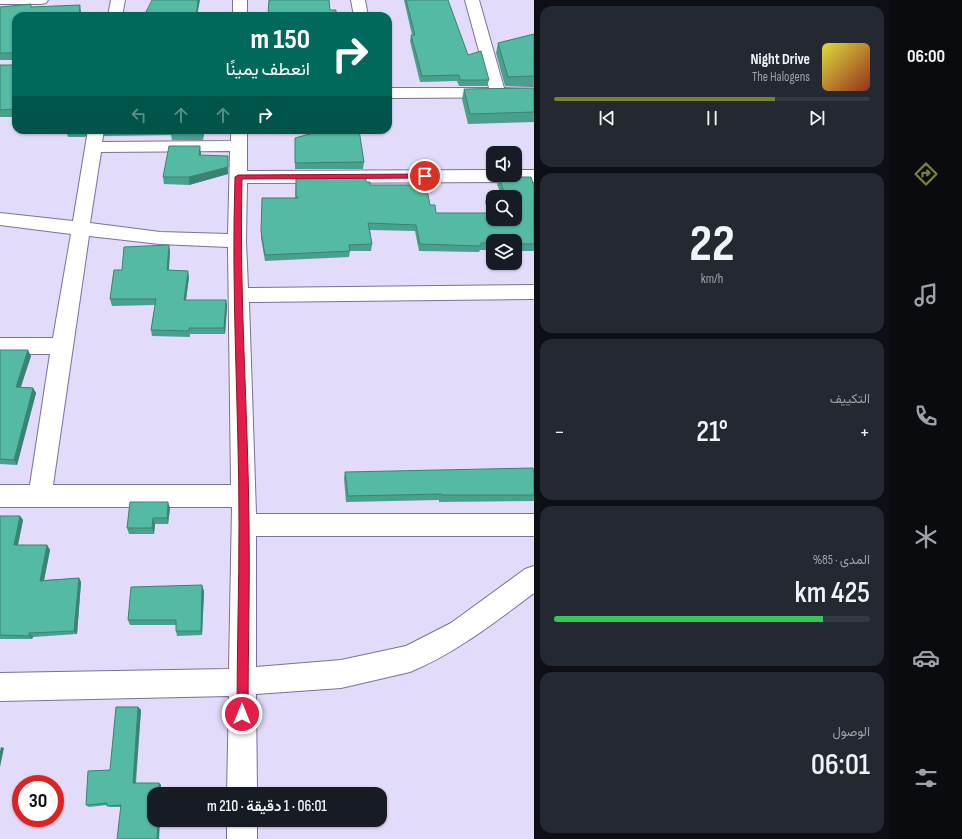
<!DOCTYPE html>
<html lang="ar">
<head>
<meta charset="utf-8">
<style>
  body { margin:0; font-family:"Sofia Sans Condensed",Vazirmatn,sans-serif; background:#242831; color:#f1f3f6; direction:rtl; height:100vh; display:flex; flex-direction:column; font-size:15px; white-space:nowrap }
  * { box-sizing:border-box; margin:0 }
  p { font-size:13px; color:#9ea1a6 }
  .icon { flex:none; width:22px; height:22px; fill:none; stroke:currentColor; stroke-width:2; stroke-linecap:round; stroke-linejoin:round }
  .map { position:relative; flex:1; overflow:hidden; direction:ltr }
  .sheet { display:flex; flex-direction:column; gap:6px; padding:6px; background:#0d0f14; width:356px }
  .sheet>* { flex:none }
  .top-card { position:absolute; left:12px; top:12px; width:380px; height:122px; border-radius:12px; box-shadow:0 1px 3px #0004; direction:rtl; background:#00695c; color:#fff; overflow:hidden }
  .buttons { position:absolute; left:486px; top:146px; display:grid; gap:8px }
  .buttons a { display:grid; place-items:center; width:36px; height:36px; border-radius:8px; background:#171b24; box-shadow:0 1px 3px #0004; font-size:20px }
  .speed { position:absolute; left:12px; top:775px; display:flex; gap:8px; font-size:20px; font-weight:700; text-align:center }
  .speed>* { display:grid; place-content:center; width:52px; height:52px; border-radius:50%; background:#171b24; box-shadow:0 1px 3px #0004; line-height:1 }
  .speed .limit { border:6px solid #d22; background:#fff; color:#111 }
  .pin { position:absolute; display:grid; place-items:center; width:34px; height:34px; color:#fff; margin:-17px; border:2px solid #fff; border-radius:50%; box-shadow:0 1px 4px #0007 }
  .me { position:absolute; width:44px; margin:-22px; rotate:0deg; stroke-linejoin:round; filter:drop-shadow(0 0 3px #0008) }
  .turn { display:flex; align-items:center; gap:14px; height:84px; padding:0 16px; font-size:18px }
  .turn .icon { width:52px; height:52px; stroke-width:2.5 }
  .turn b { display:block; font-size:28px; line-height:34px }
  .lanes { display:flex; align-items:center; height:38px; padding:0 16px; background:#0003; justify-content:center; gap:20px; direction:ltr }
  .lanes .off { opacity:.35 }
  .big { font-size:30px; font-weight:600; line-height:1.1 }
  .sheet .card { flex:1; display:flex; flex-direction:column; justify-content:center; gap:6px; min-width:0; padding:0 14px; border-radius:12px; background:#242831 }
  .sheet .dial { align-items:center; gap:0 }
  .dial b { font-size:52px; line-height:1 }
  .song { display:flex; align-items:center; gap:12px }
  .cover { width:48px; height:48px; border-radius:6px; background:linear-gradient(135deg,hsl(60 70% 55%),hsl(10 70% 35%)) }
  .played { height:4px; border-radius:2px; background:linear-gradient(90deg,#78822f 70%,#363941 70%) }
  .keys { display:flex; justify-content:space-around; direction:ltr }
  .heat { display:flex; justify-content:space-between; align-items:center; font-size:22px; direction:ltr }
  .charge { height:6px; border-radius:3px; background:linear-gradient(90deg,#34c759 85%,#363941 0) }
  .trip { position:absolute; left:147px; top:787px; width:240px; height:40px; border-radius:12px; background:#171b24; box-shadow:0 1px 3px #0004; font-weight:600; line-height:40px; text-align:center; direction:rtl }
  main { display:flex; flex:1; min-height:0 }
  .tabs { display:flex; flex-direction:column; width:72px; justify-content:space-around; align-items:center; background:#090b0e; color:#9ea1a6 }
  .tabs .icon { width:28px; height:28px }
  .tabs .selected { color:#78822f }
  .tabs b { font-size:18px; color:#f1f3f6 }
  .map>svg:first-child { display:block }
  .lines { fill:none; stroke-linecap:round; stroke-linejoin:round }
  .minor-casing { stroke:#7c709c; stroke-width:2 }
  .minor { fill:#fff; fill-rule:evenodd }
  .wall { fill:#49a08c }
  .shaded-wall { fill:#3c8272 }
  .building { fill:#55baa3; stroke:#3c8272; fill-rule:evenodd }
  .route { fill:#e11d48; stroke:#92132f }
</style>
</head>
<body>
<main>
<nav class="tabs">
<b>06:00</b>
<svg class="icon selected" aria-label="directions" viewBox="0 0 24 24"><path d="M12 3l9 9-9 9-9-9zM9 14v-3h6M13 9l2 2-2 2"/></svg>
<svg class="icon" aria-label="music" viewBox="0 0 24 24"><path d="M9 18V5l10-2v13"/><circle cx="6" cy="18" r="3"/><circle cx="16" cy="16" r="3"/></svg>
<svg class="icon" aria-label="phone" viewBox="0 0 24 24"><path d="M5 4h4l2 5-3 2q2 4 5 5l2-3 5 2v4C11 20 4 13 5 4z"/></svg>
<svg class="icon" aria-label="climate" viewBox="0 0 24 24"><path d="M12 3v18M4 7l16 10M4 17L20 7"/></svg>
<svg class="icon" aria-label="car" viewBox="0 0 24 24"><path d="M5 17H2v-5l4-1 3-4h7l3 4 3 1v5h-3M9 17h6M6 11h13"/><circle cx="7" cy="17" r="2"/><circle cx="17" cy="17" r="2"/></svg>
<svg class="icon" aria-label="filters" viewBox="0 0 24 24"><path d="M4 7h16M4 17h16"/><circle cx="9" cy="7" r="2"/><circle cx="15" cy="17" r="2"/></svg>
</nav>
<section class="sheet">
<div class="card">
<div class="song"><i class="cover"></i><div><b>Night Drive</b><p>The Halogens</p></div></div>
<div class="played"></div>
<div class="keys"><svg class="icon" aria-label="previous" viewBox="0 0 24 24"><path d="M18 5L8 12l10 7zM5 5v14"/></svg><svg class="icon" aria-label="pause" viewBox="0 0 24 24"><path d="M8 5v14M16 5v14"/></svg><svg class="icon" aria-label="next" viewBox="0 0 24 24"><path d="M6 5l10 7-10 7zM19 5v14"/></svg></div>
</div>
<div class="card dial"><b>22</b><p>km/h</p></div>
<div class="card"><p>التكييف</p>
<div class="heat"><a>−</a><b class="big">21°</b><a>+</a></div>
</div>
<div class="card"><p>المدى · 85%</p><b class="big">425 km</b><div class="charge"></div></div>
<div class="card"><p>الوصول</p><b class="big">06:01</b></div>
</section>
<div class="map">
<svg width="534" height="839" viewBox="0 0 534 839">
  <rect width="100%" height="100%" fill="#e2dbf9"/>
  <g class="lines">
    <defs>
      <g id="minor">
        <path d="M 0,0 L 48,0 L 46,3 L 41,4 L 0,4 Z"/>
        <path d="M 111,0 L 125,0 L 122,16 L 108,16 Z"/>
        <rect x="233" y="0" width="14" height="16"/>
        <path d="M 351,0 L 365,0 L 368,16 L 354,16 Z"/>
        <path d="M 465,0 L 479,0 L 504,88 L 534,87 L 534,97 L 388,98 L 388,88 L 489,88 Z"/>
        <path d="M 88,130 L 104,130 L 102,142 L 231,141 L 231,130 L 247,130 L 247,171 L 493,170 L 493,175 L 515,175 L 515,170 L 534,170 L 534,182 L 247,183 L 246,241 L 248,288 L 534,285 L 534,299 L 249,302 L 256,514 L 534,514 L 534,536 L 256,536 L 256,667 L 341,660 L 406,646 L 451,623 L 525,569 L 534,566 L 534,593 C 495,622 456,653 410,672 L 341,688 L 256,694 L 257,794 L 227,794 L 229,696 L 0,701 L 0,673 L 229,669 L 232,507 L 0,507 L 0,485 L 30,485 L 50,354 L 0,354 L 0,338 L 53,338 L 71,234 L 0,225 L 0,213 L 73,221 ZM 230,151 L 228,234 L 160,232 L 90,223 L 101,152 ZM 89,236 L 160,244 L 228,247 L 231,485 L 53,485 Z"/>
        <rect x="227" y="820" width="30" height="19"/>
      </g>
    </defs>
    <use href="#minor" class="minor-casing"/>
    <use href="#minor" class="minor"/>
  </g>
  <g class="wall">
    <path d="M 269,0 L 330,10 L 336,16 L 268,16 Z"/>
    <path d="M 404,0 L 448,0 L 468,55 L 489,80 L 487,86 L 459,86 L 457,81 L 420,82 L 410,41 L 411,35 L 412,35 Z"/>
    <path d="M 0,7 L 32,7 L 81,12 L 81,15 L 99,14 L 100,16 L 16,16 L 16,117 L 0,117 L 0,65 L 15,65 L 15,60 L 0,60 Z"/>
    <path d="M 534,34 L 534,86 L 505,86 L 496,53 L 498,43 Z"/>
    <path d="M 534,88 L 534,122 L 468,124 L 462,99 L 464,89 Z"/>
    <path d="M 66,130 L 88,130 L 85,137 L 68,137 Z"/>
    <path d="M 103,130 L 204,130 L 203,140 L 172,140 L 171,135 L 104,136 Z"/>
    <path d="M 295,138 L 364,162 L 363,169 L 295,169 Z"/>
    <path d="M 201,153 L 201,155 L 228,163 L 228,174 L 189,185 L 164,184 L 163,177 Z"/>
    <path d="M 296,177 L 366,182 L 370,185 L 430,205 L 436,213 L 488,213 L 485,202 L 487,195 L 501,195 L 497,184 L 499,177 L 534,186 L 534,251 L 515,251 L 515,241 L 493,241 L 493,250 L 480,250 L 479,252 L 419,251 L 415,231 L 370,230 L 372,244 L 371,251 L 350,251 L 349,257 L 265,261 L 261,238 L 261,231 L 295,198 Z"/>
    <path d="M 170,251 L 169,270 L 189,277 L 186,300 L 226,300 L 227,306 L 225,334 L 190,334 L 190,337 L 152,336 L 151,330 L 155,305 L 112,306 L 110,299 L 122,270 Z"/>
    <path d="M 0,350 L 31,356 L 20,387 L 33,388 L 36,393 L 17,465 L 0,464 Z"/>
    <path d="M 345,472 L 534,474 L 534,501 L 439,502 L 439,500 L 346,502 L 344,478 Z"/>
    <path d="M 170,508 L 168,524 L 155,524 L 154,534 L 129,534 L 127,528 Z"/>
    <path d="M 0,516 L 20,516 L 23,520 L 18,545 L 47,545 L 50,550 L 44,580 L 79,578 L 81,582 L 77,634 L 33,637 L 32,639 L 0,639 Z"/>
    <path d="M 204,591 L 202,635 L 177,636 L 176,631 L 176,625 L 130,625 L 128,620 Z"/>
    <path d="M 138,707 L 141,710 L 136,783 L 159,783 L 161,785 L 161,794 L 154,794 L 121,807 L 110,807 L 107,805 L 89,807 L 86,805 L 110,770 Z"/>
  </g>
  <g class="shaded-wall">
    <path d="M 198,0 L 200,0 L 197,16 L 196,16 Z"/>
    <path d="M 80,5 L 81,12 L 81,16 L 79,15 Z"/>
    <path d="M 84,130 L 88,130 L 85,137 Z"/>
    <path d="M 202,130 L 204,130 L 203,140 L 202,132 Z"/>
    <path d="M 200,146 L 201,153 L 200,162 L 199,155 Z"/>
    <path d="M 228,156 L 228,174 L 189,185 L 189,177 Z"/>
    <path d="M 169,245 L 170,251 L 168,277 L 167,270 Z"/>
    <path d="M 188,271 L 189,277 L 185,306 L 184,300 Z"/>
    <path d="M 226,300 L 227,306 L 225,334 L 224,328 Z"/>
    <path d="M 28,350 L 31,356 L 19,393 L 16,387 Z"/>
    <path d="M 33,388 L 36,393 L 17,465 L 14,460 Z"/>
    <path d="M 168,502 L 170,508 L 168,524 L 167,518 Z"/>
    <path d="M 20,516 L 23,520 L 17,549 L 14,545 Z"/>
    <path d="M 153,518 L 155,524 L 154,534 L 152,528 Z"/>
    <path d="M 47,545 L 50,550 L 43,585 L 40,581 Z"/>
    <path d="M 79,578 L 81,582 L 77,634 L 74,631 Z"/>
    <path d="M 202,585 L 204,591 L 202,635 L 201,631 Z"/>
    <path d="M 29,633 L 33,637 L 32,639 L 29,636 Z"/>
    <path d="M 138,707 L 141,710 L 135,785 L 133,783 Z"/>
    <path d="M 1,747 L 4,748 L 0,767 L 0,751 Z"/>
    <path d="M 159,783 L 161,785 L 161,794 L 159,794 Z"/>
    <path d="M 158,820 L 160,820 L 159,839 L 157,839 Z"/>
  </g>
  <g class="building">
    <path d="M 152,0 L 198,0 L 196,16 L 144,16 Z"/>
    <path d="M 269,0 L 329,0 L 330,10 L 336,10 L 336,16 L 290,16 L 268,15 Z"/>
    <path d="M 406,0 L 448,0 L 468,55 L 481,51 L 489,80 L 460,80 L 459,75 L 422,76 L 411,35 L 415,35 Z"/>
    <path d="M 31,4 L 31,7 L 80,5 L 79,15 L 99,14 L 99,16 L 16,16 L 16,109 L 0,110 L 0,65 L 15,65 L 15,53 L 0,53 L 0,7 Z"/>
    <path d="M 534,34 L 534,76 L 508,77 L 498,43 Z"/>
    <path d="M 534,88 L 534,112 L 470,114 L 464,89 Z"/>
    <path d="M 171,130 L 202,130 L 202,132 L 171,133 Z"/>
    <path d="M 324,130 L 359,130 L 364,162 L 295,163 L 295,138 Z"/>
    <path d="M 169,146 L 200,146 L 199,155 L 228,156 L 228,167 L 189,177 L 163,177 Z"/>
    <path d="M 296,177 L 366,177 L 366,182 L 370,182 L 370,185 L 426,185 L 430,205 L 435,205 L 436,213 L 493,213 L 487,195 L 505,195 L 499,177 L 531,177 L 534,186 L 534,244 L 515,244 L 515,241 L 493,241 L 493,243 L 481,243 L 481,246 L 420,244 L 416,225 L 368,223 L 372,244 L 349,245 L 350,251 L 265,255 L 261,231 L 262,198 L 298,198 L 296,195 ZM 493,197 L 515,197 L 515,219 L 493,219 Z"/>
    <path d="M 169,245 L 167,270 L 188,271 L 184,300 L 226,300 L 224,328 L 189,328 L 189,331 L 151,330 L 156,299 L 110,299 L 114,270 L 122,270 L 124,247 Z"/>
    <path d="M 0,350 L 28,350 L 16,387 L 33,388 L 14,460 L 0,459 Z"/>
    <path d="M 533,468 L 534,474 L 534,495 L 442,495 L 442,494 L 348,496 L 345,472 Z"/>
    <path d="M 130,502 L 168,502 L 167,518 L 153,518 L 152,528 L 127,528 Z"/>
    <path d="M 0,516 L 20,516 L 14,545 L 47,545 L 40,581 L 79,578 L 74,631 L 29,633 L 29,636 L 0,635 Z"/>
    <path d="M 202,585 L 201,631 L 176,631 L 176,620 L 128,620 L 131,587 Z"/>
    <path d="M 116,707 L 138,707 L 133,783 L 159,783 L 159,794 L 154,794 L 154,820 L 158,820 L 157,839 L 117,839 L 121,805 L 107,806 L 107,803 L 86,805 L 88,771 L 110,770 Z"/>
  </g>
  <path class="route" d="M 425,174 L 428,174 L 428,178 L 242,179 C 239,294 248,409 249,524 C 250,587 248,651 248,714 L 246,718 L 242,720 L 238,718 L 237,714 C 237,651 239,587 239,524 C 239,408 231,293 235,177 L 238,175 Z"/>
</svg>
<div class="buttons">
<a><svg class="icon" aria-label="sound" viewBox="0 0 24 24"><path d="M4 9h4l5-4v14l-5-4H4zM17 9q2 3 0 6"/></svg></a>
<a><svg class="icon" aria-label="search" viewBox="0 0 24 24"><circle cx="10" cy="10" r="6"/><path d="M15 15l6 6"/></svg></a>
<a><svg class="icon" aria-label="layers" viewBox="0 0 24 24"><path d="M12 4l9 5-9 5-9-5zM3 14l9 5 9-5"/></svg></a>
</div>
<div class="speed"><div class="limit">30</div></div>
<div class="pin" style="left:425px;top:176px;background:#d93025"><svg class="icon" aria-label="arrive" viewBox="0 0 24 24"><path d="M6 21V4h12l-3 4 3 4H6"/></svg></div>
<svg class="me" style="left:242px;top:714px" viewBox="-20 -20 40 40"><circle r="17" fill="#e11d48" stroke="#fff" stroke-width="3"/><path d="M0-11L8 9 0 5-8 9z" fill="#fff"/></svg>
<div class="trip">06:01 · 1 دقيقة · 210 m</div>
<div class="top-card">
<div class="turn"><svg class="icon" aria-label="right" viewBox="0 0 24 24"><path d="M7 20v-9h11M14 6l5 5-5 5"/></svg><div><b>150 m</b>انعطف يمينًا</div></div>
<div class="lanes"><svg class="icon off" aria-label="left" viewBox="0 0 24 24"><path d="M17 20v-9H6M10 6l-5 5 5 5"/></svg><svg class="icon off" aria-label="ahead" viewBox="0 0 24 24"><path d="M12 20V5M6 11l6-6 6 6"/></svg><svg class="icon off" aria-label="ahead" viewBox="0 0 24 24"><path d="M12 20V5M6 11l6-6 6 6"/></svg><svg class="icon" aria-label="right" viewBox="0 0 24 24"><path d="M7 20v-9h11M14 6l5 5-5 5"/></svg></div>
</div>
</div>
</main>
</body>
</html>
